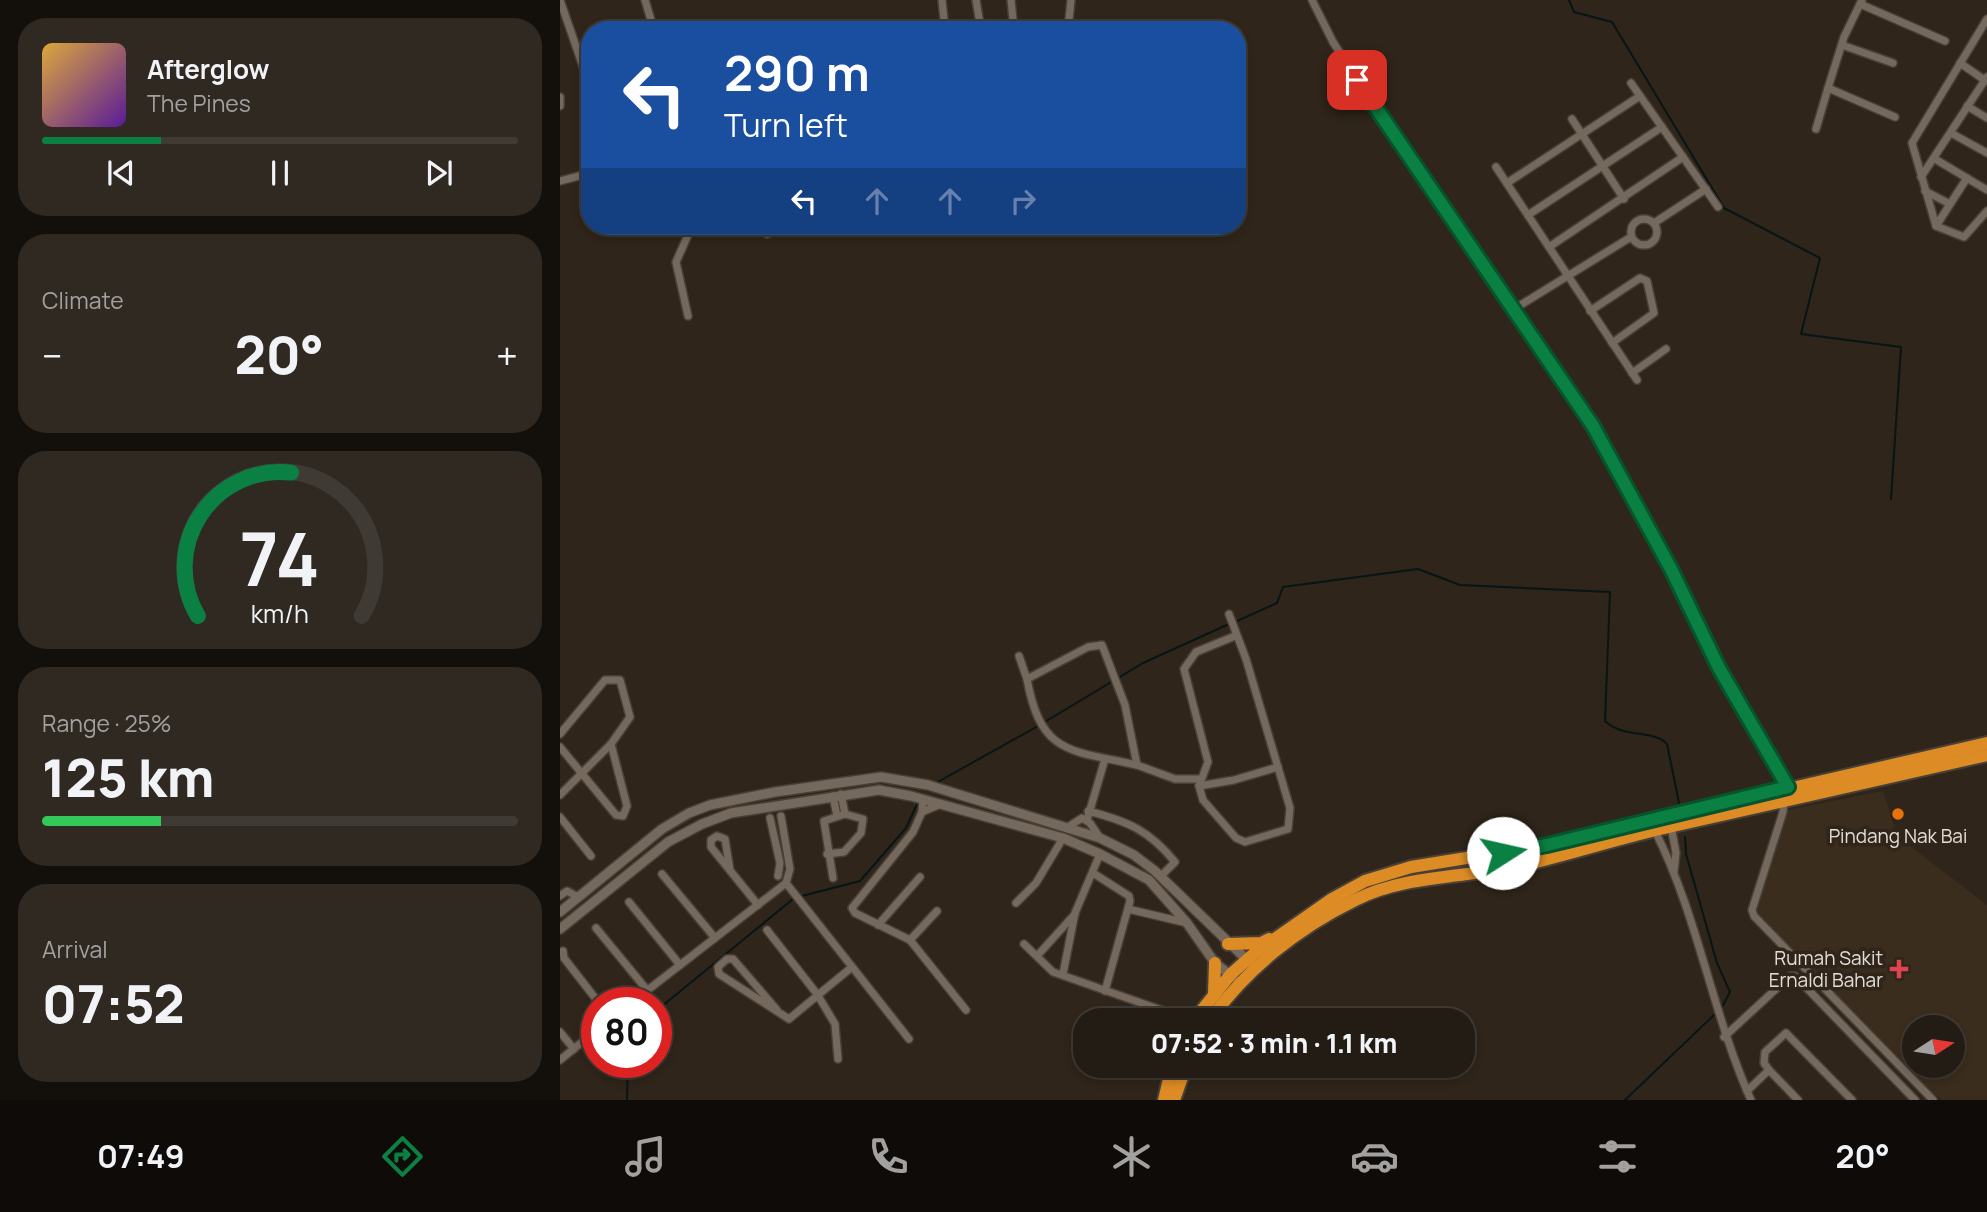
<!DOCTYPE html>
<html lang="en">
<head>
<meta charset="utf-8">
<style>
  body { margin:0; font-family:Manrope,sans-serif; background:#2f2922; color:#f1f3f6; height:100vh; display:flex; flex-direction:column; font-size:26px; white-space:nowrap }
  * { box-sizing:border-box; margin:0 }
  p { font-size:23px; color:#a3a1a0 }
  .icon { flex:none; width:38px; height:38px; fill:none; stroke:currentColor; stroke-width:2; stroke-linecap:round; stroke-linejoin:round }
  .map { position:relative; flex:1; overflow:hidden }
  .panel { display:flex; flex-direction:column; gap:18px; padding:18px; background:#130f0b; width:560px }
  .panel>* { flex:none }
  .hud { position:absolute; left:21px; top:21px; width:665px; height:214px; border-radius:28px; box-shadow:0 4px 10px #0003,0 0 0 2px #403a34; background:#1a4fa0; color:#fff; overflow:hidden }
  .needle { width:46px; rotate:78deg }
  .buttons { position:absolute; left:1342px; top:1015px; display:grid; gap:14px }
  .buttons a { display:grid; place-items:center; width:63px; height:63px; border-radius:50%; background:#231c14; box-shadow:0 4px 10px #0003,0 0 0 2px #403a34; font-size:35px }
  .speed { position:absolute; left:21px; top:987px; display:flex; gap:14px; font-size:35px; font-weight:700; text-align:center }
  .speed>* { display:grid; place-content:center; width:91px; height:91px; border-radius:50%; background:#231c14; box-shadow:0 4px 10px #0003,0 0 0 2px #403a34; line-height:1 }
  .speed .limit { border:10px solid #d22; background:#fff; color:#111 }
  .pin { position:absolute; display:grid; place-items:center; width:60px; height:60px; color:#fff; margin:-30px; border-radius:14px; box-shadow:0 4px 10px #0006 }
  .me { position:absolute; width:77px; margin:-38px; rotate:80deg; stroke-linejoin:round; filter:drop-shadow(0 0 5px #0008) }
  .turn { display:flex; align-items:center; gap:24px; height:147px; padding:0 28px; font-size:32px }
  .turn .icon { width:91px; height:91px; stroke-width:2.5 }
  .turn b { display:block; font-size:49px; line-height:60px }
  .lanes { display:flex; align-items:center; height:66px; padding:0 28px; background:#0003; justify-content:center; gap:35px; direction:ltr }
  .lanes .off { opacity:.35 }
  .big { font-size:52px; font-weight:800; line-height:1.1 }
  .panel .widget { flex:1; display:flex; flex-direction:column; justify-content:center; gap:10px; min-width:0; padding:0 24px; border-radius:28px; background:#2f2922 }
  .panel .dial { align-items:center; gap:0 }
  .dial svg { height:182px; overflow:visible; fill:none; stroke:#403a34; stroke-width:7; stroke-linecap:round; text-anchor:middle }
  .dial text { fill:#f1f3f6; stroke:none }
  .song { display:flex; align-items:center; gap:21px }
  .cover { width:84px; height:84px; border-radius:10px; background:linear-gradient(135deg,hsl(40 70% 55%),hsl(270 70% 35%)) }
  .played { height:7px; border-radius:4px; background:linear-gradient(90deg,#0b8043 25%,#403a34 25%) }
  .keys { display:flex; justify-content:space-around; direction:ltr }
  .heat { display:flex; justify-content:space-between; align-items:center; font-size:38px; direction:ltr }
  .charge { height:10px; border-radius:5px; background:linear-gradient(90deg,#34c759 25%,#403a34 0) }
  .trip { position:absolute; left:513px; top:1008px; width:402px; height:70px; border-radius:28px; background:#231c14; box-shadow:0 4px 10px #0003,0 0 0 2px #403a34; font-weight:800; line-height:70px; text-align:center }
  .tabs { display:flex; height:112px; justify-content:space-around; align-items:center; background:#0e0b08; color:#a3a1a0 }
  .tabs .icon { width:49px; height:49px }
  .tabs .active { color:#0b8043 }
  .tabs b { font-size:32px; color:#f1f3f6 }
  main { display:flex; flex:1; min-height:0 }
  .map>svg:first-child { display:block }
  .built { fill:#3b2d1d; fill-rule:evenodd }
  .lines { fill:none; stroke-linecap:round; stroke-linejoin:round }
  .stream { stroke:#071516; stroke-width:2 }
  .minor-casing { stroke:#484037; stroke-width:10 }
  .tertiary-casing { stroke:#484037; stroke-width:12 }
  .trunk-casing { stroke:#484037; stroke-width:16 }
  .minor { stroke:#75695d; stroke-width:7 }
  .tertiary { stroke:#75695d; stroke-width:9 }
  .trunk { stroke:#dd8c25; stroke-width:12 }
  .route-casing { stroke:#07532c; stroke-width:18 }
  .route { stroke:#0b8043; stroke-width:12 }
  .food-dot { fill:#e8710a; stroke:#2f251a; stroke-width:2.5 }
  .health-dot { fill:#e0444e; stroke:#2f251a; stroke-width:2.5 }
  .labels { text-anchor:middle; stroke-width:7; stroke-linejoin:round; paint-order:stroke }
  .poi-label { font-size:19px; fill:#e4ddd6; stroke:#2f251a }
</style>
</head>
<body>
<main>
<section class="panel">
<div class="widget">
<div class="song"><i class="cover"></i><div><b>Afterglow</b><p>The Pines</p></div></div>
<div class="played"></div>
<div class="keys"><svg class="icon" aria-label="previous" viewBox="0 0 24 24"><path d="M18 5L8 12l10 7zM5 5v14"/></svg><svg class="icon" aria-label="pause" viewBox="0 0 24 24"><path d="M8 5v14M16 5v14"/></svg><svg class="icon" aria-label="next" viewBox="0 0 24 24"><path d="M6 5l10 7-10 7zM19 5v14"/></svg></div>
</div>
<div class="widget"><p>Climate</p>
<div class="heat"><a>−</a><b class="big">20°</b><a>+</a></div>
</div>
<div class="widget dial"><svg viewBox="0 0 100 80">
<path d="M14 69A42 42 0 1 1 86 69"/>
<path d="M14 69A42 42 0 0 1 55 6" stroke="#0b8043"/>
<text x="50" y="56" font-size="32" font-weight="700">74</text>
<text x="50" y="72" font-size="11">km/h</text>
</svg></div>
<div class="widget"><p>Range · 25%</p><b class="big">125 km</b><div class="charge"></div></div>
<div class="widget"><p>Arrival</p><b class="big">07:52</b></div>
</section>
<div class="map">
<svg width="1427" height="1100" viewBox="0 0 1427 1100">
  <rect width="100%" height="100%" fill="#2f251a"/>
  <path class="built" d="M 1323,791 L 1337,836 L 1427,905 L 1427,1100 L 1382,1100 L 1361,1082 L 1195,910 L 1227,810 ZM 1354,1027 L 1393,1027 L 1393,1066 L 1354,1066 Z"/>
  <g class="lines">
    <g class="stream">
      <path d="M 1009,0 L 1014,12 L 1052,22 L 1164,208 L 1260,258 L 1241,334 L 1341,347 L 1331,499"/>
      <path d="M 675,622 L 717,603 L 723,587 L 858,569 L 900,585 L 1050,592 L 1045,721 C 1064,739 1093,729 1107,744 L 1119,803"/>
      <path d="M 558,678 L 583,663 L 669,624"/>
      <path d="M 483,723 L 553,681"/>
      <path d="M 376,783 L 478,726"/>
      <path d="M 1125,837 L 1126,854 L 1157,963 L 1170,992 L 1162,1007"/>
      <path d="M 238,897 L 300,881 L 346,828 L 358,802"/>
      <path d="M 96,1011 L 233,899"/>
      <path d="M 67,1100 L 68,1062"/>
      <path d="M 1065,1100 L 1155,1014"/>
    </g>
    <defs>
      <g id="minor">
        <path d="M 0,0 L 27,78"/>
        <path d="M 85,0 L 94,30"/>
        <path d="M 382,0 L 385,30"/>
        <path d="M 416,0 L 421,30"/>
        <path d="M 451,0 L 454,30"/>
        <path d="M 752,0 L 773,42 L 830,131 L 1033,426 L 1111,569 L 1134,621 L 1172,691 L 1229,787"/>
        <path d="M 1302,0 L 1284,37 L 1268,88 L 1335,117"/>
        <path d="M 1300,4 L 1385,41"/>
        <path d="M 1427,19 L 1352,143 L 1376,226 L 1404,237 L 1427,211"/>
        <path d="M 353,30 L 369,30"/>
        <path d="M 508,30 L 511,0"/>
        <path d="M 1282,45 L 1333,63"/>
        <path d="M 1400,63 L 1426,81"/>
        <path d="M 1071,83 L 1158,207"/>
        <path d="M 0,97 L 0,106"/>
        <path d="M 1407,106 L 1427,118"/>
        <path d="M 1012,119 L 1064,199"/>
        <path d="M 1256,129 L 1268,88"/>
        <path d="M 1391,133 L 1427,153"/>
        <path d="M 1375,159 L 1427,190"/>
        <path d="M 936,167 L 1077,380"/>
        <path d="M 1361,177 L 1427,77"/>
        <path d="M 0,181 L 30,173"/>
        <path d="M 947,183 L 1080,96"/>
        <path d="M 1365,191 L 1390,204"/>
        <path d="M 968,215 L 1102,127"/>
        <circle cx="1084" cy="232" r="13"/>
        <path d="M 1094,223 L 1146,189"/>
        <path d="M 194,226 L 207,234 L 226,226"/>
        <path d="M 1376,226 L 1407,178"/>
        <path d="M 989,247 L 1123,157"/>
        <path d="M 954,309 L 1071,237"/>
        <path d="M 1030,311 L 1080,278 L 1087,281 L 1094,313 L 1052,343"/>
        <path d="M 128,316 L 116,262 L 132,226"/>
        <path d="M 1072,373 L 1106,349"/>
        <path d="M 669,614 L 686,659 L 730,808 L 728,829 L 685,842 L 676,838 L 643,800 L 639,786 L 648,762 L 624,669 L 636,652 L 675,636"/>
        <path d="M 459,656 L 467,679 L 528,647 L 542,645 L 565,705 L 577,765 L 615,779 L 640,779"/>
        <path d="M 467,679 C 481,756 511,750 577,765"/>
        <path d="M 0,734 L 45,680 L 60,680 L 70,717 L 51,744 L 67,806 L 63,816 L 56,815 L 0,747"/>
        <path d="M 639,786 L 674,780 L 718,767"/>
        <path d="M 281,794 L 285,814"/>
        <path d="M 0,795 L 51,744"/>
        <path d="M 273,796 L 277,816"/>
        <path d="M 363,799 L 362,812 L 381,804"/>
        <path d="M 1224,801 L 1223,812 L 1192,910 L 1194,916 L 1373,1100"/>
        <path d="M 528,811 C 567,821 589,830 615,862 L 601,876"/>
        <path d="M 362,812 L 353,832 L 292,908 L 295,913 L 350,940 L 406,1010"/>
        <path d="M 0,817 L 31,856"/>
        <path d="M 210,818 L 220,863 L 218,876"/>
        <path d="M 527,820 L 545,759"/>
        <path d="M 1111,826 L 1116,853 L 1114,871"/>
        <path d="M 508,827 L 522,818 L 530,823 L 540,838"/>
        <path d="M 1095,831 C 1138,916 1152,1013 1191,1100"/>
        <path d="M 267,854 L 284,852 L 301,833 L 303,819 L 285,814 L 264,821 L 273,878"/>
        <path d="M 170,870 L 165,839 L 157,836 L 151,840 L 151,847 L 198,905"/>
        <path d="M 533,873 L 569,896 L 570,901 L 545,991"/>
        <path d="M 102,874 L 155,938"/>
        <path d="M 226,883 L 349,1039"/>
        <path d="M 0,896 L 7,891 L 18,897"/>
        <path d="M 69,902 L 120,965"/>
        <path d="M 456,903 L 476,883 L 503,838"/>
        <path d="M 568,909 L 627,923"/>
        <path d="M 318,925 L 360,877"/>
        <path d="M 36,928 L 87,990"/>
        <path d="M 207,930 L 257,994 L 275,1024 L 278,1059"/>
        <path d="M 350,940 L 377,911"/>
        <path d="M 464,944 L 493,972 L 604,1011 L 615,1020"/>
        <path d="M 3,951 L 4,958 L 39,1003"/>
        <path d="M 477,956 L 515,914"/>
        <path d="M 503,974 L 515,913 L 540,854"/>
        <path d="M 71,1003 L 226,883 L 230,869 L 221,816"/>
        <path d="M 217,1010 L 173,959 L 167,959 L 158,967 L 159,974 L 229,1019 L 292,967"/>
        <path d="M 0,1032 L 14,1049"/>
        <path d="M 1164,1037 L 1230,976 L 1235,976 L 1355,1100"/>
        <path d="M 0,1060 L 37,1030"/>
        <path d="M 1209,1070 L 1204,1063 L 1205,1052 L 1226,1033 L 1292,1100"/>
        <path d="M 1187,1091 L 1209,1070 L 1238,1100"/>
      </g>
      <g id="tertiary">
        <path d="M 0,912 L 102,829 L 129,813 L 150,805 L 215,792 L 321,777 L 368,785 L 540,838 L 574,855 L 595,871 L 689,962"/>
        <path d="M 0,929 L 108,842 L 142,824 L 171,813 L 319,790 L 351,796 L 503,838 L 540,854 L 589,880 L 627,923 L 655,963 L 673,977"/>
      </g>
      <g id="trunk">
        <path d="M 668,944 L 701,943 L 709,939"/>
        <path d="M 654,994 L 655,963"/>
        <path d="M 634,1020 L 671,974 L 696,952 L 772,899 L 805,881 L 851,867 L 987,845 L 1427,743"/>
        <path d="M 650,1020 C 686,969 738,928 795,900 C 846,874 909,878 964,865 C 1014,853 1063,837 1113,826 C 1217,802 1322,779 1427,755"/>
        <path d="M 604,1100 L 612,1066"/>
        <path d="M 614,1100 L 626,1066"/>
      </g>
    </defs>
    <use href="#minor" class="minor-casing"/>
    <use href="#tertiary" class="tertiary-casing"/>
    <use href="#trunk" class="trunk-casing"/>
    <use href="#minor" class="minor"/>
    <use href="#tertiary" class="tertiary"/>
    <use href="#trunk" class="trunk"/>
  </g>
  <g class="lines">
    <defs>
      <path id="route" d="M 797,80 L 1033,426 L 1111,569 L 1159,668 L 1228,787 L 987,845 L 943,853"/>
    </defs>
    <use href="#route" class="route-casing"/>
    <use href="#route" class="route"/>
  </g>
  <circle class="food-dot" cx="1338" cy="814" r="7"/>
  <path class="health-dot" d="M1335.5 958.5h7v7h7v7h-7v7h-7v-7h-7v-7h7z"/>
  <g class="labels">
    <g class="poi-label">
      <text x="1338" y="843">Pindang Nak Bai</text>
      <text x="1323" y="965" text-anchor="end">Rumah Sakit<tspan x="1323" dy="22">Ernaldi Bahar</tspan></text>
    </g>
  </g>
</svg>
<div class="buttons">
<a><svg class="needle" viewBox="-14 -14 28 28"><path d="M0-13l5 13h-10z" fill="#e53935"/><path d="M0 13l5-13h-10z" fill="#a3a1a0"/></svg></a>
</div>
<div class="speed"><div class="limit">80</div></div>
<div class="pin" style="left:797px;top:80px;background:#d93025"><svg class="icon" aria-label="arrive" viewBox="0 0 24 24"><path d="M6 21V4h12l-3 4 3 4H6"/></svg></div>
<svg class="me" style="left:943px;top:853px" viewBox="-20 -20 40 40"><circle r="19" fill="#fff"/><path d="M0-13L10 11 0 6-10 11z" fill="#0b8043"/></svg>
<div class="trip">07:52 · 3 min · 1.1 km</div>
<div class="hud">
<div class="turn"><svg class="icon" aria-label="left" viewBox="0 0 24 24"><path d="M17 20v-9H6M10 6l-5 5 5 5"/></svg><div><b>290 m</b>Turn left</div></div>
<div class="lanes"><svg class="icon" aria-label="left" viewBox="0 0 24 24"><path d="M17 20v-9H6M10 6l-5 5 5 5"/></svg><svg class="icon off" aria-label="ahead" viewBox="0 0 24 24"><path d="M12 20V5M6 11l6-6 6 6"/></svg><svg class="icon off" aria-label="ahead" viewBox="0 0 24 24"><path d="M12 20V5M6 11l6-6 6 6"/></svg><svg class="icon off" aria-label="right" viewBox="0 0 24 24"><path d="M7 20v-9h11M14 6l5 5-5 5"/></svg></div>
</div>
</div>
</main>
<nav class="tabs">
<b>07:49</b>
<svg class="icon active" aria-label="directions" viewBox="0 0 24 24"><path d="M12 3l9 9-9 9-9-9zM9 14v-3h6M13 9l2 2-2 2"/></svg>
<svg class="icon" aria-label="music" viewBox="0 0 24 24"><path d="M9 18V5l10-2v13"/><circle cx="6" cy="18" r="3"/><circle cx="16" cy="16" r="3"/></svg>
<svg class="icon" aria-label="phone" viewBox="0 0 24 24"><path d="M5 4h4l2 5-3 2q2 4 5 5l2-3 5 2v4C11 20 4 13 5 4z"/></svg>
<svg class="icon" aria-label="climate" viewBox="0 0 24 24"><path d="M12 3v18M4 7l16 10M4 17L20 7"/></svg>
<svg class="icon" aria-label="car" viewBox="0 0 24 24"><path d="M5 17H2v-5l4-1 3-4h7l3 4 3 1v5h-3M9 17h6M6 11h13"/><circle cx="7" cy="17" r="2"/><circle cx="17" cy="17" r="2"/></svg>
<svg class="icon" aria-label="filters" viewBox="0 0 24 24"><path d="M4 7h16M4 17h16"/><circle cx="9" cy="7" r="2"/><circle cx="15" cy="17" r="2"/></svg>
<b>20°</b>
</nav>
</body>
</html>
